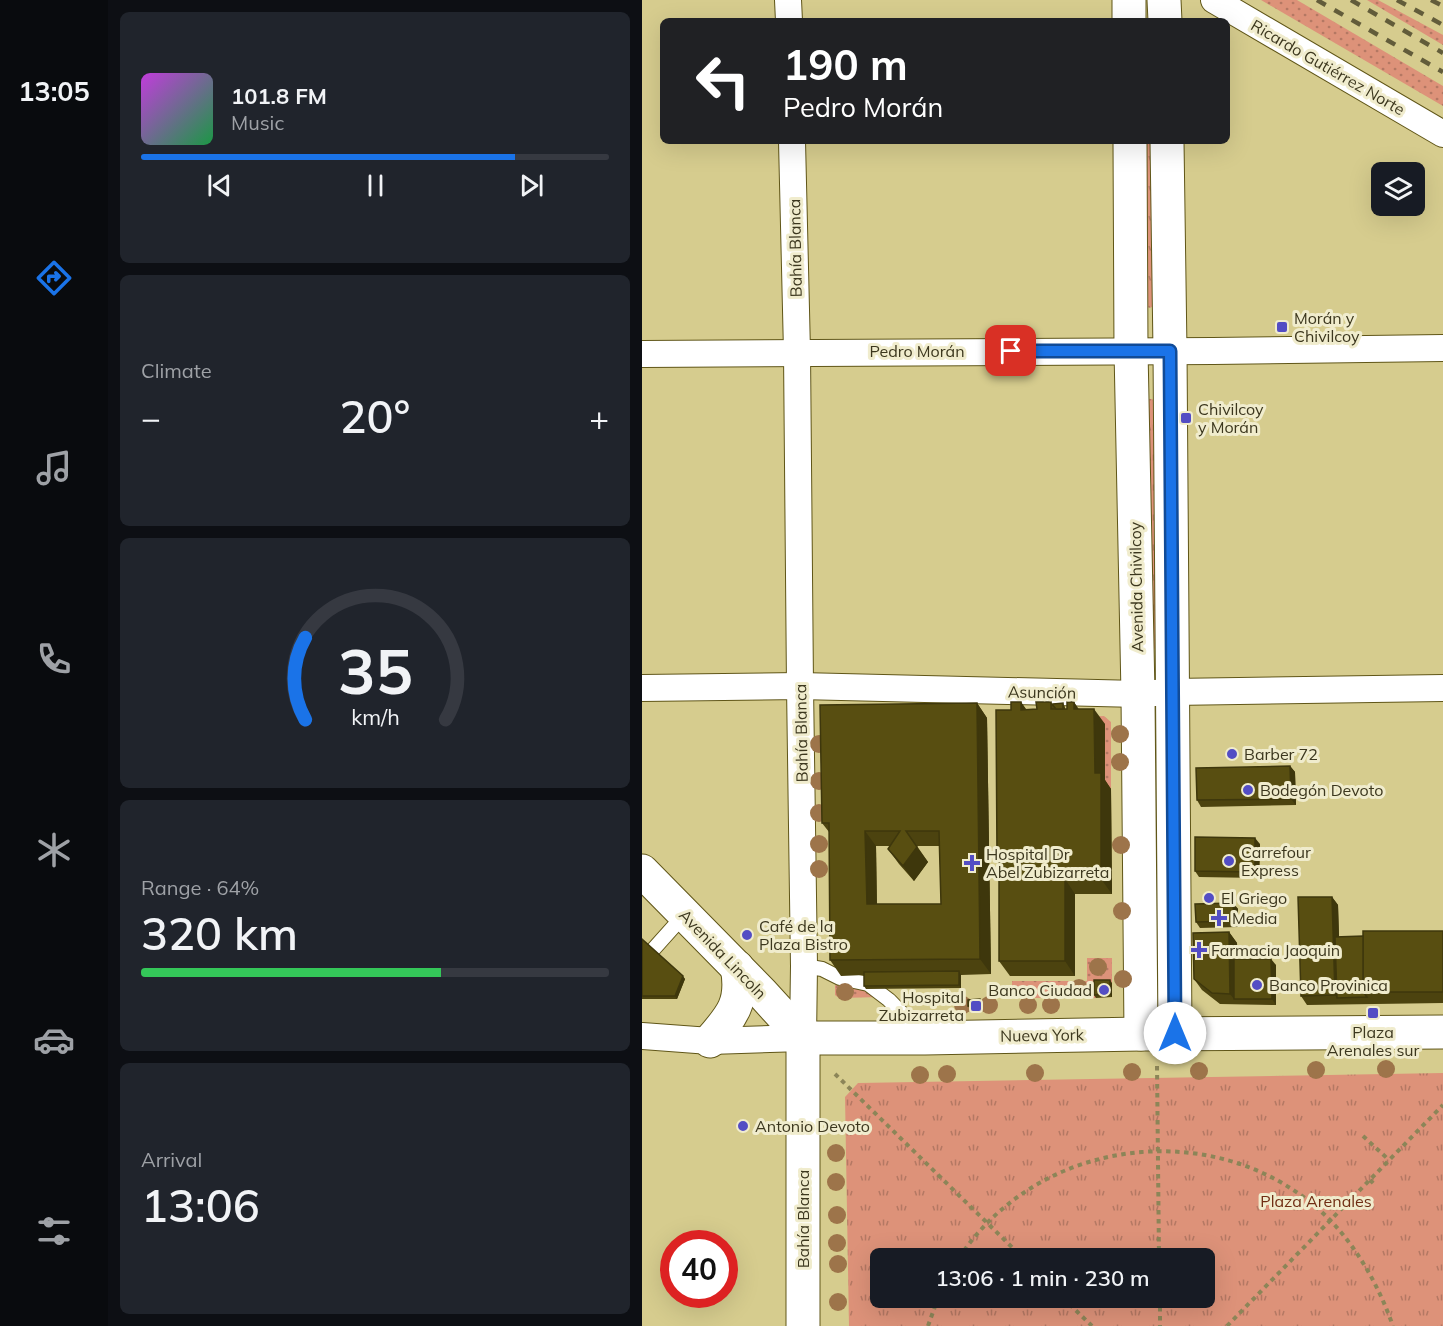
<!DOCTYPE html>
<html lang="en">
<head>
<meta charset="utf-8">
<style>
  body { margin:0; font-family:Mulish,sans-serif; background:#20242c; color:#f1f3f6; height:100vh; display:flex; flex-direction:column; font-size:22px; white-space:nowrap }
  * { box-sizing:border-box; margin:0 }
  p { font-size:20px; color:#9ea1a6 }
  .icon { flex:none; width:33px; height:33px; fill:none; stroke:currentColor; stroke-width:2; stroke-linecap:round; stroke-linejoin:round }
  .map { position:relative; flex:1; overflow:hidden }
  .drawer { display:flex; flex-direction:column; gap:12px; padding:12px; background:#0d0f14; width:534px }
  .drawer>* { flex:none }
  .hud { position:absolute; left:18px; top:18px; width:570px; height:126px; border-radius:9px; box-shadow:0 6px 24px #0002; background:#202124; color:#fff; overflow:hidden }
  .buttons { position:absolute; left:729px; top:162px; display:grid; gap:12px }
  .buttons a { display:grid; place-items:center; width:54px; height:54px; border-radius:9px; background:#171b24; box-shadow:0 6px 24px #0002; font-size:30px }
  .speed { position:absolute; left:18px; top:1230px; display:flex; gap:12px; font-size:30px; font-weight:700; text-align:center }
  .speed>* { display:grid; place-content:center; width:78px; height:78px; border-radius:50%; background:#171b24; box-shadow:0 6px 24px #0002; line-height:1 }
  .speed .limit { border:9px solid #d22; background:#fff; color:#111 }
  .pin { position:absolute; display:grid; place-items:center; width:51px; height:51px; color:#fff; margin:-26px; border-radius:12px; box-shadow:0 3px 9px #0006 }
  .me { position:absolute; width:66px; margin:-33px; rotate:0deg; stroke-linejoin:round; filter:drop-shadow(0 0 4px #0008) }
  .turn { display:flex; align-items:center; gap:21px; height:126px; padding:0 24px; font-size:27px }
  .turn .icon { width:78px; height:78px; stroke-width:2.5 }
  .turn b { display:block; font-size:42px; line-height:51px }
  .big { font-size:45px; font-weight:600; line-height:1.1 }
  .drawer .card { flex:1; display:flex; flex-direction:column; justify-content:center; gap:9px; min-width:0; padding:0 21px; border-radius:9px; background:#20242c }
  .drawer .dial { align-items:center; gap:0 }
  .dial svg { height:156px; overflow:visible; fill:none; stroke:#363941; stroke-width:7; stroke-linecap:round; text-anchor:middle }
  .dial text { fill:#f1f3f6; stroke:none }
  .song { display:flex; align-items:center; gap:18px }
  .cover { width:72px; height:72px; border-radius:9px; background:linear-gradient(135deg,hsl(290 70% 55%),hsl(140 70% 35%)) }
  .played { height:6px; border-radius:3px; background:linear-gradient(90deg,#1a73e8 80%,#363941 80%) }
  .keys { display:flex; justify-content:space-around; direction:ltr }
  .heat { display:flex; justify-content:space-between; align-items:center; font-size:33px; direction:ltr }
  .charge { height:9px; border-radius:4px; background:linear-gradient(90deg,#34c759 64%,#363941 0) }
  .trip { position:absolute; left:228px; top:1248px; width:345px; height:60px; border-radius:9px; background:#171b24; box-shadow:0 6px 24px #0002; font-weight:600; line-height:60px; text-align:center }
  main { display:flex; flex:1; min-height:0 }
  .tab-bar { display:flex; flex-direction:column; width:108px; justify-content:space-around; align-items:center; background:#090b0e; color:#9ea1a6 }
  .tab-bar .icon { width:42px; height:42px }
  .tab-bar .selected { color:#1a73e8 }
  .tab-bar b { font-size:27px; color:#f1f3f6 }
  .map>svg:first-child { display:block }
  .grass { fill:url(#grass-dots) }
  .park { fill:url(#park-tufts); fill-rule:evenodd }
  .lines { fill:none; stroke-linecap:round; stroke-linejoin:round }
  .lane-casing { stroke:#605618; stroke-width:16 }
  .street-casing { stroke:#605618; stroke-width:28 }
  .secondary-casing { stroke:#605618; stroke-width:35 }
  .path { stroke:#8c8558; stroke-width:4; stroke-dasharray:4.5 4.5; stroke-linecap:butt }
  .lane { stroke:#fff; stroke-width:14 }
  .street { stroke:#fff; stroke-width:26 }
  .secondary { stroke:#fff; stroke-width:33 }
  .rail { stroke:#625c3a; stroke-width:4.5; stroke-dasharray:10 10; stroke-linecap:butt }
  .tree { fill:#9d744a }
  .wall { fill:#4c430f; fill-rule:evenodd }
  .shaded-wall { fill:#3e370c }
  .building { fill:#584e11; stroke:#3e370c; stroke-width:1.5; fill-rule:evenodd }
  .route-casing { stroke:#114b97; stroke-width:15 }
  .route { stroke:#1a73e8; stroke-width:10 }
  .poi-dot { fill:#534dc4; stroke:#f0eccd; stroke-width:2 }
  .labels { text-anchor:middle; stroke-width:6; stroke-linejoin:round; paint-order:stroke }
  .street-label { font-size:16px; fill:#3c371e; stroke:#f0eccd }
  .poi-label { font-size:16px; fill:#3c371e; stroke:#f0eccd; text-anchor:start }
  .park-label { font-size:16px; fill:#6f2c12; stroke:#f0eccd }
</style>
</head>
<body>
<main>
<nav class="tab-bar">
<b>13:05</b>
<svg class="icon selected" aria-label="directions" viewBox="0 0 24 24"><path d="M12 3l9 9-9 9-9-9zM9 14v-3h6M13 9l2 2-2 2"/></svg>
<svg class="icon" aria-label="music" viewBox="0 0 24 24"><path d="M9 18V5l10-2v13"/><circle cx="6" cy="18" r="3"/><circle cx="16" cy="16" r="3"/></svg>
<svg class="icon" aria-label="phone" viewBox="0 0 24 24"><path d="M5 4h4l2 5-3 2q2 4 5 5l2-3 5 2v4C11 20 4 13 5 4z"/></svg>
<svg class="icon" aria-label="climate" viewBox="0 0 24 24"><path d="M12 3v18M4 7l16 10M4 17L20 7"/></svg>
<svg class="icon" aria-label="car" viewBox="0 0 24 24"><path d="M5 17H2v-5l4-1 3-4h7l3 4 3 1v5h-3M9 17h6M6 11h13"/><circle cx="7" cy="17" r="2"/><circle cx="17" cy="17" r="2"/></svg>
<svg class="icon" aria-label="filters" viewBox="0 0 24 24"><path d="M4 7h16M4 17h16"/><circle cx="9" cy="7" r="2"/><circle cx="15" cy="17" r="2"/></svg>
</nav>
<section class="drawer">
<div class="card">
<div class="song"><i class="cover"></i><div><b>101.8 FM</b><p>Music</p></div></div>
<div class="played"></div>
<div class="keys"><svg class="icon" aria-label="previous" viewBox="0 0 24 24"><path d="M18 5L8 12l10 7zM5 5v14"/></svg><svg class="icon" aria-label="pause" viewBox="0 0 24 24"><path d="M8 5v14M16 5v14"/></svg><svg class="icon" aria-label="next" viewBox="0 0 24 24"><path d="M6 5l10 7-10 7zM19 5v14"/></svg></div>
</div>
<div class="card"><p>Climate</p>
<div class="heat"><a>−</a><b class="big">20°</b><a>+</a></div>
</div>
<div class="card dial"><svg viewBox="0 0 100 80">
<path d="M14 69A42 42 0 1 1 86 69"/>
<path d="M14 69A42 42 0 0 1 14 27" stroke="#1a73e8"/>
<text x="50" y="56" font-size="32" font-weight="700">35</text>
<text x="50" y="72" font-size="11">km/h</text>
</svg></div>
<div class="card"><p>Range · 64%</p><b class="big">320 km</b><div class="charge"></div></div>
<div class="card"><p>Arrival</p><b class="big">13:06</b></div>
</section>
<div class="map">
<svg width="801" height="1326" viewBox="0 0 801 1326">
  <defs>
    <pattern id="grass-dots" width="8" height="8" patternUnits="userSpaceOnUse" patternTransform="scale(1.5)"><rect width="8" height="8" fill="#dd9279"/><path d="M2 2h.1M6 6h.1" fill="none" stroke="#b47863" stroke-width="1.8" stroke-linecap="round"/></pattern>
    <pattern id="park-tufts" width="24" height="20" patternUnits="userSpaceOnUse" patternTransform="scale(1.5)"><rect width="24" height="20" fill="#dd9279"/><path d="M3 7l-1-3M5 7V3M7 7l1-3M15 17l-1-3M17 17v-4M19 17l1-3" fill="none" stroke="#b47863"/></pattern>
  </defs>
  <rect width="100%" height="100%" fill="#d6cc8e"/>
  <g class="grass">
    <path d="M 619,0 L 655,0 L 801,86 L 801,106 Z"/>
    <path d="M 725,0 L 736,0 L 801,35 L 801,45 Z"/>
    <path d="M 462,716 L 469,722 L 469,789 L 463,788 L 463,724 L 442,717 Z"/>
    <path d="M 445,958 L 470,958 L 470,983 L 454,998 L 370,998 L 370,981 L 445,981 Z"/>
    <path d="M 193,985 L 224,989 L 241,997 L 197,998 L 193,995 Z"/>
  </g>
  <g class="park">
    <path d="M 498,141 L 512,141 L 513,305 C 508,309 506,308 502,305 Z"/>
    <path d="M 506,399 L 510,399 L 514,403 L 515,648 L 510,649 Z"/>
    <path d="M 801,1073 L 801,1326 L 207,1326 L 203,1097 L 216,1083 ZM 562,1258 L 562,1298 L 238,1298 L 238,1258 Z"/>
  </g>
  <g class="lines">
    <defs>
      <g id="lane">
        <path d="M 0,962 L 43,914"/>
        <path d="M 162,966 L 180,969 L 198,978 L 226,984 L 247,1000 L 280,1034"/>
      </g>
      <g id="street">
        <path d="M 146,0 L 147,21"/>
        <path d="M 572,0 L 801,134"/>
        <path d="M 0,354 L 571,351 L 801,348"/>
        <path d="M 0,688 L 158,686 L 496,694 L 530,692 L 801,688"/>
        <path d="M 0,1036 L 68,1041 L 161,1038 L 162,966 L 158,686 L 155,352 L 150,141"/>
      </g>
      <g id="secondary">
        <path d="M 487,0 L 487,21"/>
        <path d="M 522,0 L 523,21"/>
        <path d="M 488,141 L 489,350 L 496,694 L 499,1034"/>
        <path d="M 525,141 L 528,351 L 533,1033"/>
        <path d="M 0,871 L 120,993 L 161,1038"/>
        <path d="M 161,1038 L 283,1038 L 499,1034 L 801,1032"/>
        <path d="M 161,1038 L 161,1326"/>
        <path d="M 68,1041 C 90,1016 102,1002 95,967"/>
      </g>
    </defs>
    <use href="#lane" class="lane-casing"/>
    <use href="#street" class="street-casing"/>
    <use href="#secondary" class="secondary-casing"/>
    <g class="path">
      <path d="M 515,1066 L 517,1258"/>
      <path d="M 193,1074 L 381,1258"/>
      <path d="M 721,1136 L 747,1160"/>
      <path d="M 728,1180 L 734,1186"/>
      <path d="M 317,1258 C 399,1133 584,1114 689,1221 C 718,1252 737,1287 751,1326"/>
      <path d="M 421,1298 L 450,1326"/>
      <path d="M 518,1298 L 518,1326"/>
      <path d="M 286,1326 L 296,1298"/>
      <path d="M 585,1326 L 801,1105"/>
    </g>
    <use href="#lane" class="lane"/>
    <use href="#street" class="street"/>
    <use href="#secondary" class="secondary"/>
    <g class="rail">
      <path d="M 675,0 L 801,72"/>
      <path d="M 709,0 L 801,53"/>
      <path d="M 755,0 L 801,25"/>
      <path d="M 789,0 L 801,6"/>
    </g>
  </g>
  <g class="tree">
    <circle cx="478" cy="734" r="9"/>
    <circle cx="177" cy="744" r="9"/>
    <circle cx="478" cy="762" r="9"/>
    <circle cx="177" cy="781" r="9"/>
    <circle cx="177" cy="813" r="9"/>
    <circle cx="177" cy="844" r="9"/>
    <circle cx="479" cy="845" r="9"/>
    <circle cx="177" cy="869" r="9"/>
    <circle cx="480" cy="911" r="9"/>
    <circle cx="456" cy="967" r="9"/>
    <circle cx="481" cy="979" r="9"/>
    <circle cx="437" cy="988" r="9"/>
    <circle cx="203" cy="992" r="9"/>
    <circle cx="321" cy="1005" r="9"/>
    <circle cx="347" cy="1005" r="9"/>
    <circle cx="386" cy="1005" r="9"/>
    <circle cx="409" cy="1005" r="9"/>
    <circle cx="744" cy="1069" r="9"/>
    <circle cx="674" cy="1070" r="9"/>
    <circle cx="557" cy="1071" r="9"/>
    <circle cx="490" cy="1072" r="9"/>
    <circle cx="393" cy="1073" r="9"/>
    <circle cx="305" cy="1074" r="9"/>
    <circle cx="278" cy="1075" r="9"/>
    <circle cx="194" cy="1153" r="9"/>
    <circle cx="194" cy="1182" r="9"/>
    <circle cx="195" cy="1215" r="9"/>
    <circle cx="195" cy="1243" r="9"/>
    <circle cx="196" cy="1264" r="9"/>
    <circle cx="196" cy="1302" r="9"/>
  </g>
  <g class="wall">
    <path d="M 379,702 L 384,709 L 395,709 L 409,702 L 410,704 L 421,703 L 423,707 L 423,709 L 425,709 L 432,702 L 436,709 L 463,724 L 463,780 L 469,789 L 470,894 L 433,894 L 433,976 L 368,976 L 357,961 L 359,861 L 355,856 L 369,710 Z"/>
    <path d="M 335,703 L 345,718 L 349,974 L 319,975 L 319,988 L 224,989 L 222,986 L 222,975 L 199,976 L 188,960 L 187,832 L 180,823 ZM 234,846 L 248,846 L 246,849 L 257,864 L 272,881 L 286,862 L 275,846 L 298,846 L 299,904 L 235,904 Z"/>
    <path d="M 648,766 L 653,772 L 654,805 L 559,807 L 555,800 Z"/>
    <path d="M 618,844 L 617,878 L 557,877 L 553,871 Z"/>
    <path d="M 690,897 L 696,905 L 697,937 L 721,936 L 801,931 L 801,1003 L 665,1005 L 659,996 Z"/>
    <path d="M 591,903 L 596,909 L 596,927 L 558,928 L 554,922 Z"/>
    <path d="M 587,932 L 595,943 L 596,959 L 634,965 L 634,1005 L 578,1004 L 560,990 L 552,979 Z"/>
    <path d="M 0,939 L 43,979 L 35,999 L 0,999 Z"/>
    <path d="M 470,983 L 470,997 L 454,998 L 452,995 Z"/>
    <path d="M 340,1002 L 340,1009 L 328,1009 L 326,1006 Z"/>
  </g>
  <g class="shaded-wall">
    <path d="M 379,702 L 389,717 L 379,710 Z"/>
    <path d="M 432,702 L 442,717 L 432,709 Z"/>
    <path d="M 335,703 L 345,718 L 349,974 L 338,959 Z"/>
    <path d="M 452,709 L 463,724 L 463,780 L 469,789 L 470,894 L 459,879 L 453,773 Z"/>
    <path d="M 648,766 L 653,772 L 654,805 L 649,799 Z"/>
    <path d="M 223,831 L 234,846 L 235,920 L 225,904 Z"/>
    <path d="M 613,838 L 618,844 L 617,878 L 613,872 Z"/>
    <path d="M 275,847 L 286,862 L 272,881 L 261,866 Z"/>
    <path d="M 423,879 L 433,894 L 433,976 L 423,961 Z"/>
    <path d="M 690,897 L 696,905 L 699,998 L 695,998 L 693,995 Z"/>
    <path d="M 591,903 L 596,909 L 596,927 L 592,921 Z"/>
    <path d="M 587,932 L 595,943 L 596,999 L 592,999 L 588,994 Z"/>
    <path d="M 629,959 L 634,965 L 634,1005 L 630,999 Z"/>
    <path d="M 317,971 L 319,975 L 319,988 L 317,985 Z"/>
    <path d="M 41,976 L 43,979 L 35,999 L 33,996 Z"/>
    <path d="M 468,980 L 470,983 L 470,997 L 468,994 Z"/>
  </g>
  <g class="building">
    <path d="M 369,702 L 379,702 L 379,710 L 395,709 L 394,702 L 409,702 L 409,709 L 425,709 L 425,702 L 432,702 L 432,709 L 452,709 L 453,773 L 459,773 L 459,879 L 423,879 L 423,961 L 357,961 L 357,861 L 406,861 L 406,855 L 355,856 L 354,710 L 369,710 Z"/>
    <path d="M 335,703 L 338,959 L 188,960 L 187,823 L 180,823 L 178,705 ZM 223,831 L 258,831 L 246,849 L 261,866 L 275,847 L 264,831 L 297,831 L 299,904 L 225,904 Z"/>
    <path d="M 421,703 L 421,709 L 414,709 L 410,704 Z"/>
    <path d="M 648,766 L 649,799 L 555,800 L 554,768 Z"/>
    <path d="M 553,837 L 613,838 L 613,872 L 553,871 Z"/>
    <path d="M 656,897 L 690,897 L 693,995 L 659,996 Z"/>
    <path d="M 591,903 L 592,921 L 554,922 L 553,904 Z"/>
    <rect x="721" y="931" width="80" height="61"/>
    <path d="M 587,932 L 588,994 L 570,993 L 552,979 L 551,933 Z"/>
    <path d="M 721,936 L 721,992 L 725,997 L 695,998 L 693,937 Z"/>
    <path d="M 0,939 L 41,976 L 33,996 L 0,996 Z"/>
    <path d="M 592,959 L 629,959 L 630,999 L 592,999 Z"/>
    <path d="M 317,971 L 317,985 L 222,986 L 222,972 Z"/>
    <path d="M 452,980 L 468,980 L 468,994 L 452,995 Z"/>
    <path d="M 338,999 L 338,1006 L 326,1006 L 326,1000 Z"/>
  </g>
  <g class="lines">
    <defs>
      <path id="route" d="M 369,351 L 528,351 L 533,1033"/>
    </defs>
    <use href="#route" class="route-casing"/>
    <use href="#route" class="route"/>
  </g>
  <g class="poi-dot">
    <rect x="634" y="321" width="12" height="12" rx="3"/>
    <rect x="538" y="412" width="12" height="12" rx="3"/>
    <circle cx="590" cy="754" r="6"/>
    <circle cx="606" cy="790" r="6"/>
    <circle cx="587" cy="861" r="6"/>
    <path d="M327 854h6v6h6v6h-6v6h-6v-6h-6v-6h6z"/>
    <circle cx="567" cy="898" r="6"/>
    <path d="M574 909h6v6h6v6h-6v6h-6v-6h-6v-6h6z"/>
    <circle cx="105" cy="935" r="6"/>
    <path d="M554 941h6v6h6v6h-6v6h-6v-6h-6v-6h6z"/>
    <circle cx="615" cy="985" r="6"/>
    <circle cx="462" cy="990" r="6"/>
    <rect x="328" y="1000" width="12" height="12" rx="3"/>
    <rect x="725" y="1007" width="12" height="12" rx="3"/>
    <circle cx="101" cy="1126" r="6"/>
  </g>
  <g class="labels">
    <g class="street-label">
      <text transform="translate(686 67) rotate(30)" y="6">Ricardo Gutiérrez Norte</text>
      <text transform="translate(153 248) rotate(-91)" y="6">Bahía Blanca</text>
      <text x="275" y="357">Pedro Morán</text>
      <text transform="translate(494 587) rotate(-91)" y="6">Avenida Chivilcoy</text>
      <text transform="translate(400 692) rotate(1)" y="6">Asunción</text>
      <text transform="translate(159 733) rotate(-91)" y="6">Bahía Blanca</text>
      <text transform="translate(81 954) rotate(46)" y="6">Avenida Lincoln</text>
      <text transform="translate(400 1035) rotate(-1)" y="6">Nueva York</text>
      <text transform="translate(161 1219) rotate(-90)" y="6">Bahía Blanca</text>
    </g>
    <g class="poi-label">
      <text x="652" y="324">Morán y<tspan x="652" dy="18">Chivilcoy</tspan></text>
      <text x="556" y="415">Chivilcoy<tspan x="556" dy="18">y Morán</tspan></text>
      <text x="602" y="760">Barber 72</text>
      <text x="618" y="796">Bodegón Devoto</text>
      <text x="599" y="858">Carrefour<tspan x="599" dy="18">Express</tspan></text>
      <text x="344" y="860">Hospital Dr<tspan x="344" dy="18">Abel Zubizarreta</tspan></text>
      <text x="579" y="904">El Griego</text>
      <text x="590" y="924">Media</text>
      <text x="117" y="932">Café de la<tspan x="117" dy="18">Plaza Bistro</tspan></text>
      <text x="569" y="956">Farmacia Jaoquin</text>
      <text x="627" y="991">Banco Provinica</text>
      <text x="450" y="996" text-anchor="end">Banco Ciudad</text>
      <text x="322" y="1003" text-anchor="end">Hospital<tspan x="322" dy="18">Zubizarreta</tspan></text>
      <text x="731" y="1038" text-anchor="middle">Plaza<tspan x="731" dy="18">Arenales sur</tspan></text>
      <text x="113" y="1132">Antonio Devoto</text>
    </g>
    <g class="park-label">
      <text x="674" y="1207">Plaza Arenales</text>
    </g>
  </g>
</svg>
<div class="buttons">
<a><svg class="icon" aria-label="layers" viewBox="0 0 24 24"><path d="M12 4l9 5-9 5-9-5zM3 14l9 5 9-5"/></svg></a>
</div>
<div class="speed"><div class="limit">40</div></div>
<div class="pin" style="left:369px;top:351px;background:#d93025"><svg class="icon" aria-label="arrive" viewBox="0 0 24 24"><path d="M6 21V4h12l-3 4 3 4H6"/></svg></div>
<svg class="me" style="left:533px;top:1033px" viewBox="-20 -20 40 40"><circle r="19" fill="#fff"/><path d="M0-13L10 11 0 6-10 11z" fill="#1a73e8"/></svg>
<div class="trip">13:06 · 1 min · 230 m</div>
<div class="hud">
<div class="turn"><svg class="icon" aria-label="left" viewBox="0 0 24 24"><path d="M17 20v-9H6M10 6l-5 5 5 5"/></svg><div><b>190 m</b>Pedro Morán</div></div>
</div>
</div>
</main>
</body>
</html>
